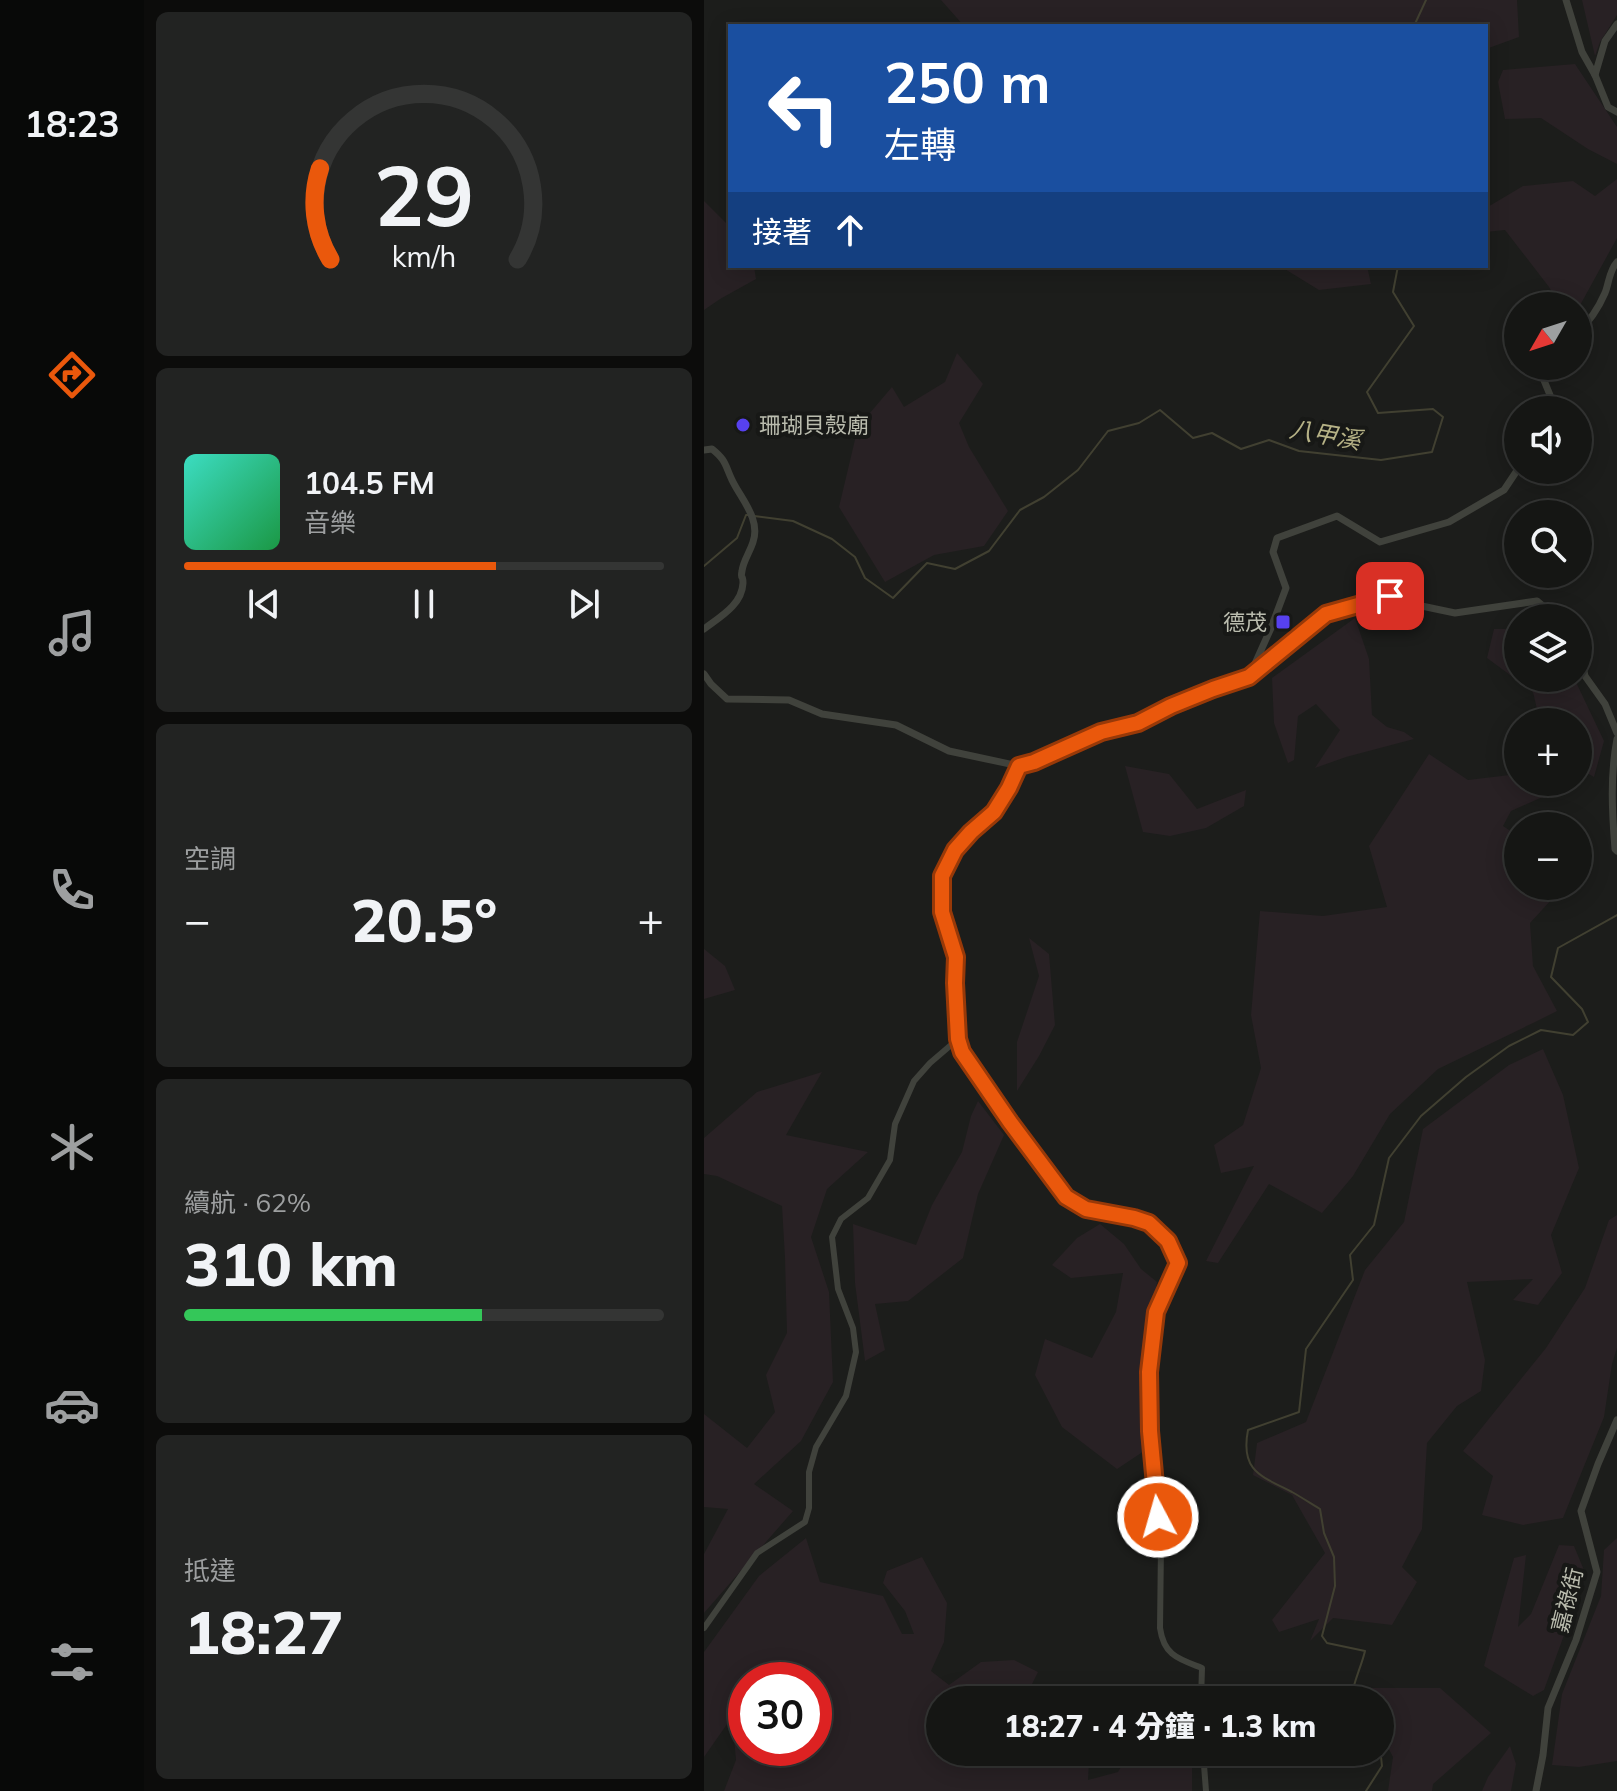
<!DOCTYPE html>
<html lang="zh-TW">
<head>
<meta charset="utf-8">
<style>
  body { margin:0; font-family:Mulish,"Noto Sans TC",sans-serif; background:#222322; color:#f1f3f6; height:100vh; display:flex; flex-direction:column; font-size:30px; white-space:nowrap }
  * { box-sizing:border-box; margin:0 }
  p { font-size:26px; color:#9d9fa0 }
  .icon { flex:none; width:44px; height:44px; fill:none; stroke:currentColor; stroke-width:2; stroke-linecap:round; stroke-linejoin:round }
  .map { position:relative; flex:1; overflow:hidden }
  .sheet { display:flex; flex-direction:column; gap:12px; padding:12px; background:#0c0c0b; width:560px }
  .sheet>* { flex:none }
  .top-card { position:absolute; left:24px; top:24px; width:760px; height:244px; border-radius:0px; box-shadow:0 4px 20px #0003,0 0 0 2px #343534; background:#1a4fa0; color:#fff; overflow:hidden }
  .needle { width:52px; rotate:231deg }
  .controls { position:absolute; left:800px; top:292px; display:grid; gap:16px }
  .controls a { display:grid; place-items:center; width:88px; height:88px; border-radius:50%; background:#151614; box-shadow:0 4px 20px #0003,0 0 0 2px #343534; font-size:40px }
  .speed { position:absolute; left:24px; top:1662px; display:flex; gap:16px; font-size:40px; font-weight:700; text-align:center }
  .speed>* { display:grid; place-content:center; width:104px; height:104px; border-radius:50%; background:#151614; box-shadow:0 4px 20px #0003,0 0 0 2px #343534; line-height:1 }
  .speed .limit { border:12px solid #d22; background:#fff; color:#111 }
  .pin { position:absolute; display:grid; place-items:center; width:68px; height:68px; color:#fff; margin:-34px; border-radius:16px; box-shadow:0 4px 12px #0006 }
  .me { position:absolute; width:88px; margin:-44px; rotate:354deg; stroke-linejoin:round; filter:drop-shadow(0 0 6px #0008) }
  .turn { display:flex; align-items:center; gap:28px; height:168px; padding:0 24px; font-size:36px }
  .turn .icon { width:104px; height:104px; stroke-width:2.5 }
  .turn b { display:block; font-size:56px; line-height:68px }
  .then { display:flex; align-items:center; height:76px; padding:0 24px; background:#0003; gap:16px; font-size:30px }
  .big { font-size:60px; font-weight:800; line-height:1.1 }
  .sheet .card { flex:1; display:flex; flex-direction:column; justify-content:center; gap:12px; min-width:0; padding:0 28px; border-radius:12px; background:#222322 }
  .sheet .dial { align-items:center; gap:0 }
  .dial svg { height:208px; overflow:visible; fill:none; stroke:#343534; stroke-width:7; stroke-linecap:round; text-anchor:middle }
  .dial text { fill:#f1f3f6; stroke:none }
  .song { display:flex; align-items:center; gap:24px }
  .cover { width:96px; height:96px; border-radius:12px; background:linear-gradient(135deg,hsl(170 70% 55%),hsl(140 70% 35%)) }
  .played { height:8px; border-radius:4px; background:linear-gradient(90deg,#ea580c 65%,#343534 65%) }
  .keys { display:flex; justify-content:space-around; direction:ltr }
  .heat { display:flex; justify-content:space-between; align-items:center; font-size:44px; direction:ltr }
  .charge { height:12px; border-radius:6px; background:linear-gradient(90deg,#34c759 62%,#343534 0) }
  .trip { position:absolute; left:222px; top:1686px; width:468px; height:80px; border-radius:40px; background:#151614; box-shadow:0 4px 20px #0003,0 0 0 2px #343534; font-weight:800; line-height:80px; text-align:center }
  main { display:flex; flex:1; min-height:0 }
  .tab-bar { display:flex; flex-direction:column; width:144px; justify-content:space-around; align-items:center; background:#080908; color:#9d9fa0 }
  .tab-bar .icon { width:56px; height:56px }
  .tab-bar .selected { color:#ea580c }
  .tab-bar b { font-size:36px; color:#f1f3f6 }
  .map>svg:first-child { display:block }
  .green { fill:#282124; fill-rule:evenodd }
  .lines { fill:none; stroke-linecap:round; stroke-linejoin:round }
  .stream { stroke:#414031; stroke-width:2 }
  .minor { stroke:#40423c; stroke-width:6 }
  .tertiary { stroke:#40423c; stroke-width:7 }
  .route-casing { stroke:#983908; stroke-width:20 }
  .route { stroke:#ea580c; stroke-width:14 }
  .poi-dot { fill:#5741ef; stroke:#171816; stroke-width:3 }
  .labels { text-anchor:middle; stroke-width:8; stroke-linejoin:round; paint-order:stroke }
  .poi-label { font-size:22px; fill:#babcae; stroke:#171816; text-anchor:start }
  .street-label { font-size:22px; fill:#babcae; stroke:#171816 }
  .water-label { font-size:24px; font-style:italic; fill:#b6b286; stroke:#171816 }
</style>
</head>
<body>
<main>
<nav class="tab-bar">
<b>18:23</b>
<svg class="icon selected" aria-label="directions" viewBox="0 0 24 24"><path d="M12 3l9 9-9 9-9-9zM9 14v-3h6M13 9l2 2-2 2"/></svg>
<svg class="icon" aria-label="music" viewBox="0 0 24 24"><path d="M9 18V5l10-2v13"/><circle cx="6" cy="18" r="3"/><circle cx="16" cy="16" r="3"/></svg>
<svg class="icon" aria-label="phone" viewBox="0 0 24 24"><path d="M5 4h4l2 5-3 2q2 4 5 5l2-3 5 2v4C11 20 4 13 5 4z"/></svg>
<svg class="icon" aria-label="climate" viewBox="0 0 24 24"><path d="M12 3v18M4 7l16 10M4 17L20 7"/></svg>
<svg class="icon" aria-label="car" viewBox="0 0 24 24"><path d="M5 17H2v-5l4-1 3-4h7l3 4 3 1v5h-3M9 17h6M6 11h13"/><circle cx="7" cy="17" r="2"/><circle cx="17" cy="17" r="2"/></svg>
<svg class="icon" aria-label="filters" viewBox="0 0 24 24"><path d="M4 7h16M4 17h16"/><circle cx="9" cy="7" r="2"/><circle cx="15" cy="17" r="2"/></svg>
</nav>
<section class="sheet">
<div class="card dial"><svg viewBox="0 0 100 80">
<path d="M14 69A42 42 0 1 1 86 69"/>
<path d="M14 69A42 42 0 0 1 10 34" stroke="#ea580c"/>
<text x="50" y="56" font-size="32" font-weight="700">29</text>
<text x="50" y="72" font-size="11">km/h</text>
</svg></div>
<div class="card">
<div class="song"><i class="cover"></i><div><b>104.5 FM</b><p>音樂</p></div></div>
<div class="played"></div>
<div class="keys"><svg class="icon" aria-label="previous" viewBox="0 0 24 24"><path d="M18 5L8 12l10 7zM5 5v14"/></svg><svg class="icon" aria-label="pause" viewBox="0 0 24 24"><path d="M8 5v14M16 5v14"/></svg><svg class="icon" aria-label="next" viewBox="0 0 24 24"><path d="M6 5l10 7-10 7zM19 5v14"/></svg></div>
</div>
<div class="card"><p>空調</p>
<div class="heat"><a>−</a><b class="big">20.5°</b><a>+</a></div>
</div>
<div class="card"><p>續航 · 62%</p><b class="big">310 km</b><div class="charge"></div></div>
<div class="card"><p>抵達</p><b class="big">18:27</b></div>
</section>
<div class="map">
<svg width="913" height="1791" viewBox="0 0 913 1791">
  <rect width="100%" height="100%" fill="#1c1d1b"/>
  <g class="green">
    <path d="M 237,0 L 813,0 L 815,37 L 782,49 L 782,26 L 260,26 Z"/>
    <path d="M 878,0 L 913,0 L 913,15 L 896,42 L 891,56 Z"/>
    <path d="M 871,64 L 913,127 L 913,164 L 884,149 L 837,118 L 801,119 L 794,82 L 799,70 Z"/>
    <path d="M 913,179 L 913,238 L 874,309 L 874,306 L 856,306 L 845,287 L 801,230 L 782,232 L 782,208 L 819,186 L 869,181 L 891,196 Z"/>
    <path d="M 0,201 L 26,227 L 26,266 L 50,266 L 52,279 L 16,299 L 0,310 Z"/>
    <path d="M 576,266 L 663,266 L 667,284 L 615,290 Z"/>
    <path d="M 253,353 L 279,384 L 255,423 L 265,447 L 304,511 L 280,546 L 230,555 L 181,582 L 135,507 L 154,427 L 188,387 L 200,407 L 241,382 Z"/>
    <path d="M 651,618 L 665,659 L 668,715 L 683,727 L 700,732 L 710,739 L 642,757 L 611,768 L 636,730 L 612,704 L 594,716 L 590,760 L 584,763 L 570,723 L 568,678 Z"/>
    <path d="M 790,629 L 814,629 L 814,678 L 870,678 L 900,741 L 890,777 L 874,768 L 874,722 L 836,722 L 829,692 L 783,658 Z"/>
    <path d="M 725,754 L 764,780 L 814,774 L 814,782 L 858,782 L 852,791 L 807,811 L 799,826 L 814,836 L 814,886 L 849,886 L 849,898 L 826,923 L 829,966 L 853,1011 L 829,1023 L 734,1069 L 686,1114 L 649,1176 L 618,1213 L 565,1184 L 514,1263 L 502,1261 L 550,1166 L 517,1173 L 510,1145 L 539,1125 L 557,1068 L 547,1015 L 556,911 L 619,916 L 683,907 L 665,846 Z"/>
    <path d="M 421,766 L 465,774 L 493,809 L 542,790 L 540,806 L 502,828 L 466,836 L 439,832 Z"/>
    <path d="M 325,938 L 345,954 L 351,1025 L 335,1056 L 313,1091 L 313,1042 L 335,976 Z"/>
    <path d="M 0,949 L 21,966 L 31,990 L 0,999 Z"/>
    <path d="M 839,1049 L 859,1095 L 875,1168 L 847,1235 L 858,1273 L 834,1305 L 809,1300 L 829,1279 L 763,1282 L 781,1360 L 777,1391 L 753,1406 L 723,1443 L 718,1529 L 698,1567 L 713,1582 L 688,1625 L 629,1618 L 606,1641 L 615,1619 L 575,1632 L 568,1620 L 621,1553 L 588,1495 L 549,1475 L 553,1443 L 602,1422 L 661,1270 L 700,1222 L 719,1129 L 805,1065 Z"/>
    <path d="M 118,1072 L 82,1135 L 164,1152 L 123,1189 L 107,1237 L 125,1292 L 129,1382 L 97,1441 L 50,1484 L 89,1511 L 0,1613 L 0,1554 L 24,1509 L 0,1507 L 0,1414 L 43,1448 L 71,1412 L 62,1375 L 83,1333 L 81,1258 L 78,1206 L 13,1176 L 0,1174 L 0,1138 L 53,1092 Z"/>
    <path d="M 274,1101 L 300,1135 L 274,1194 L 259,1258 L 204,1301 L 171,1304 L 181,1350 L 161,1361 L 151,1283 L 149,1224 L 212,1245 L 228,1205 L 258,1152 L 267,1116 Z"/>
    <path d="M 913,1215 L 913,1348 L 908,1364 L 900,1417 L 859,1518 L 819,1525 L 778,1515 L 789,1476 L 759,1451 L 842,1348 L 881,1288 L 905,1220 Z"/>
    <path d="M 396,1224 L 420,1244 L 437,1269 L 453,1282 C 445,1336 436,1394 443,1449 L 413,1469 L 358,1427 L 331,1375 L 341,1339 L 388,1358 L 412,1312 L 419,1273 L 367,1278 L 348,1265 L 373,1238 Z"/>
    <path d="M 102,1538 L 116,1582 L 179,1596 L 198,1634 L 210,1634 L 201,1611 L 179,1583 L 183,1571 L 218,1557 L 243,1603 L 240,1642 L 227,1671 L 245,1685 L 277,1662 L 310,1660 L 334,1672 L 326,1688 L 314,1700 L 236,1700 L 236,1752 L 397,1752 L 385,1762 L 384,1780 L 414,1772 L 425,1752 L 488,1752 L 488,1791 L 20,1791 L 32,1760 L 28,1717 L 0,1757 L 0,1652 L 55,1576 ZM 110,1680 L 110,1748 L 42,1748 L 42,1680 Z"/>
    <path d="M 913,1538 L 913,1761 L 875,1767 L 848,1765 L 858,1694 L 897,1596 L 900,1550 Z"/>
    <path d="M 855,1545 L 870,1546 L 882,1575 L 840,1690 L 829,1696 L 780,1666 L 810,1558 L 822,1555 L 814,1627 L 827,1614 Z"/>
    <path d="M 657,1688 L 736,1688 L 787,1733 L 729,1784 L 728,1791 L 684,1791 L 689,1757 L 676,1732 L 676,1700 L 661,1700 Z"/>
    <path d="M 806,1746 L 812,1764 L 807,1791 L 778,1791 L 784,1777 Z"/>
  </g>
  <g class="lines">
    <g class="stream">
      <path d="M 710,26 L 722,0"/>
      <path d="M 50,516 L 89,521 L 128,539 L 151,557 L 161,578 L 189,598 L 223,563 L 251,569 L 285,551 L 316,510 L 340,497 L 374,470 L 404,431 L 435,423 L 456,410 L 489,438 L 508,433 L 537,449 L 565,440 L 595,451 L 677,460 L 728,452 L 739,417 L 729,409 L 674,413 L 663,392 L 710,326 L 689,292 L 694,266"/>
      <path d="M 0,566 L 33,538 L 42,515 L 44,515"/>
      <path d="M 647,1700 C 649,1682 657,1668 661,1651 L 623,1643 L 618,1636 L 631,1586 L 630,1557 L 620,1533 L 616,1509 C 606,1503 597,1497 588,1492 C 557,1476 536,1471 544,1430 L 595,1412 L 602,1349 L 649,1280 L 646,1255 L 670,1225 L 685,1158 L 717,1116 L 762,1077 L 805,1046 L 837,1030 L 869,1035 L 884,1022 L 878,1009 L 847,977 L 854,948 L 913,915"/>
      <path d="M 662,1791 L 678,1766 L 676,1747"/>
    </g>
    <g class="minor">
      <path d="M 315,766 L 305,788 L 290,812 L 267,832 L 251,850 L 238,876 L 238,912 L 252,957 L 251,983 L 254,1039 L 258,1052 C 284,1090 310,1127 337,1164 C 345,1174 353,1189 363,1198 C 393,1222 441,1206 464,1240 C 468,1247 471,1256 474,1263 L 452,1312 L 445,1372 L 446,1431 L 457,1545 L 456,1628 C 460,1656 475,1659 498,1668 L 497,1700"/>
      <path d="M 0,1628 L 53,1553 L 101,1522 L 105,1508 L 105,1472 L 112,1447 L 142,1396 L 152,1352 L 149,1328 L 134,1289 L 128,1237 L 137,1219 L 164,1198 L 186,1160 L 191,1124 L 210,1081 L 226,1063 L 254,1039"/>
      <path d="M 499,1752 L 502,1791"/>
    </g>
    <g class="tertiary">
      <path d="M 862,0 L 878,52 L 891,75 L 904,107 L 913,112"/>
      <path d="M 891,75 L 901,41 L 913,24"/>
      <path d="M 874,332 C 886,321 894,309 901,293 C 905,283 905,271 913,262"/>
      <path d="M 814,349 L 806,353 L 810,362 L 814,365"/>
      <path d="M 816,366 L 839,378 L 846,395 L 841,410"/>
      <path d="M 0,450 L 8,449 C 22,460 21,465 28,480 C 37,499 57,519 49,542 C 46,552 39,561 38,571 C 36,581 39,573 39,583 C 38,605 16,617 0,629"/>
      <path d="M 874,644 L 881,676 L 901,704 L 913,733"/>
      <path d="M 0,674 L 7,684 L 23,699 L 85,700 L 118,714 L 192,725 L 245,751 L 315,766 L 330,762 L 397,732 L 434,723 L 467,706 L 509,689 L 545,677 L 567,628 L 582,588 L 569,552 L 573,538 L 633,516 L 676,542 L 745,522 L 800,490 L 814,469"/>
      <path d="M 547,676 L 622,614 L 686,596 L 708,604 L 751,613 L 833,601 L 853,618"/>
      <path d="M 913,739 C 906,776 908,812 911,849 L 913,851"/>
      <path d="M 832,1791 L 839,1755 L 844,1708 L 872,1640 L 893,1572 L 877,1511 L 894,1464 L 913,1420"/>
    </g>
  </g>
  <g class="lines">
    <defs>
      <path id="route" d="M 454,1517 L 446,1431 L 445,1372 L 452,1312 L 474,1263 L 464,1241 L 445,1223 L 430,1218 L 382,1209 L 362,1197 L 306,1122 L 258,1052 L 254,1039 L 251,983 L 252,957 L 238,912 L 238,876 L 251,850 L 267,832 L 290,812 L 305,788 L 315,766 L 330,762 L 397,732 L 434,723 L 467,706 L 509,689 L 545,677 L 622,614 L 686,596"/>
    </defs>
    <use href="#route" class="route-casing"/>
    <use href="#route" class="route"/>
  </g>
  <g class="poi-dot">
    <circle cx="39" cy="425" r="8"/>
    <rect x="571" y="614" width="16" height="16" rx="4"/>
  </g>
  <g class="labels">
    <g class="poi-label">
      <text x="55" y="433">珊瑚貝殼廟</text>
      <text x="563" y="630" text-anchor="end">德茂</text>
    </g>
    <g class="street-label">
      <text transform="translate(863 1600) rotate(-76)" y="8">嘉祿街</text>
    </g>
    <g class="water-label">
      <text transform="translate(621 435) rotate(10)" y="8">八甲溪</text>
    </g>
  </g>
</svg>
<div class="controls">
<a><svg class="needle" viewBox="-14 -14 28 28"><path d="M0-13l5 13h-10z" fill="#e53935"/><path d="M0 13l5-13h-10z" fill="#9d9fa0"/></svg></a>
<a><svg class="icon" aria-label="sound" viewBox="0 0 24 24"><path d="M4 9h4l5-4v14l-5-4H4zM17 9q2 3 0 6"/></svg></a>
<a><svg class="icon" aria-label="search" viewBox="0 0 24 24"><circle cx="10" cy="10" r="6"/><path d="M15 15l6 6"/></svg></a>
<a><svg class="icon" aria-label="layers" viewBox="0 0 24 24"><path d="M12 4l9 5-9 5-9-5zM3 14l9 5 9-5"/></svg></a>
<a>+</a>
<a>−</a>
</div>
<div class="speed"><div class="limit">30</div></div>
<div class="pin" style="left:686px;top:596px;background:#d93025"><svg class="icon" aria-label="arrive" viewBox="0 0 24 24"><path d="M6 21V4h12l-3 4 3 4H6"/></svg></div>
<svg class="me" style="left:454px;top:1517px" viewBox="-20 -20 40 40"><circle r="17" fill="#ea580c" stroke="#fff" stroke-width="3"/><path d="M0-11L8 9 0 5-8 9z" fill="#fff"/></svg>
<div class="trip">18:27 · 4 分鐘 · 1.3 km</div>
<div class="top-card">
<div class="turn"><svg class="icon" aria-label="left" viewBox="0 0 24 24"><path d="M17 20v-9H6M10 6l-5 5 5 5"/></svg><div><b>250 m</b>左轉</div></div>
<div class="then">接著<svg class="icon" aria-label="ahead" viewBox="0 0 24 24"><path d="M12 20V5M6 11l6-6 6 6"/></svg></div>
</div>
</div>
</main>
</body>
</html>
